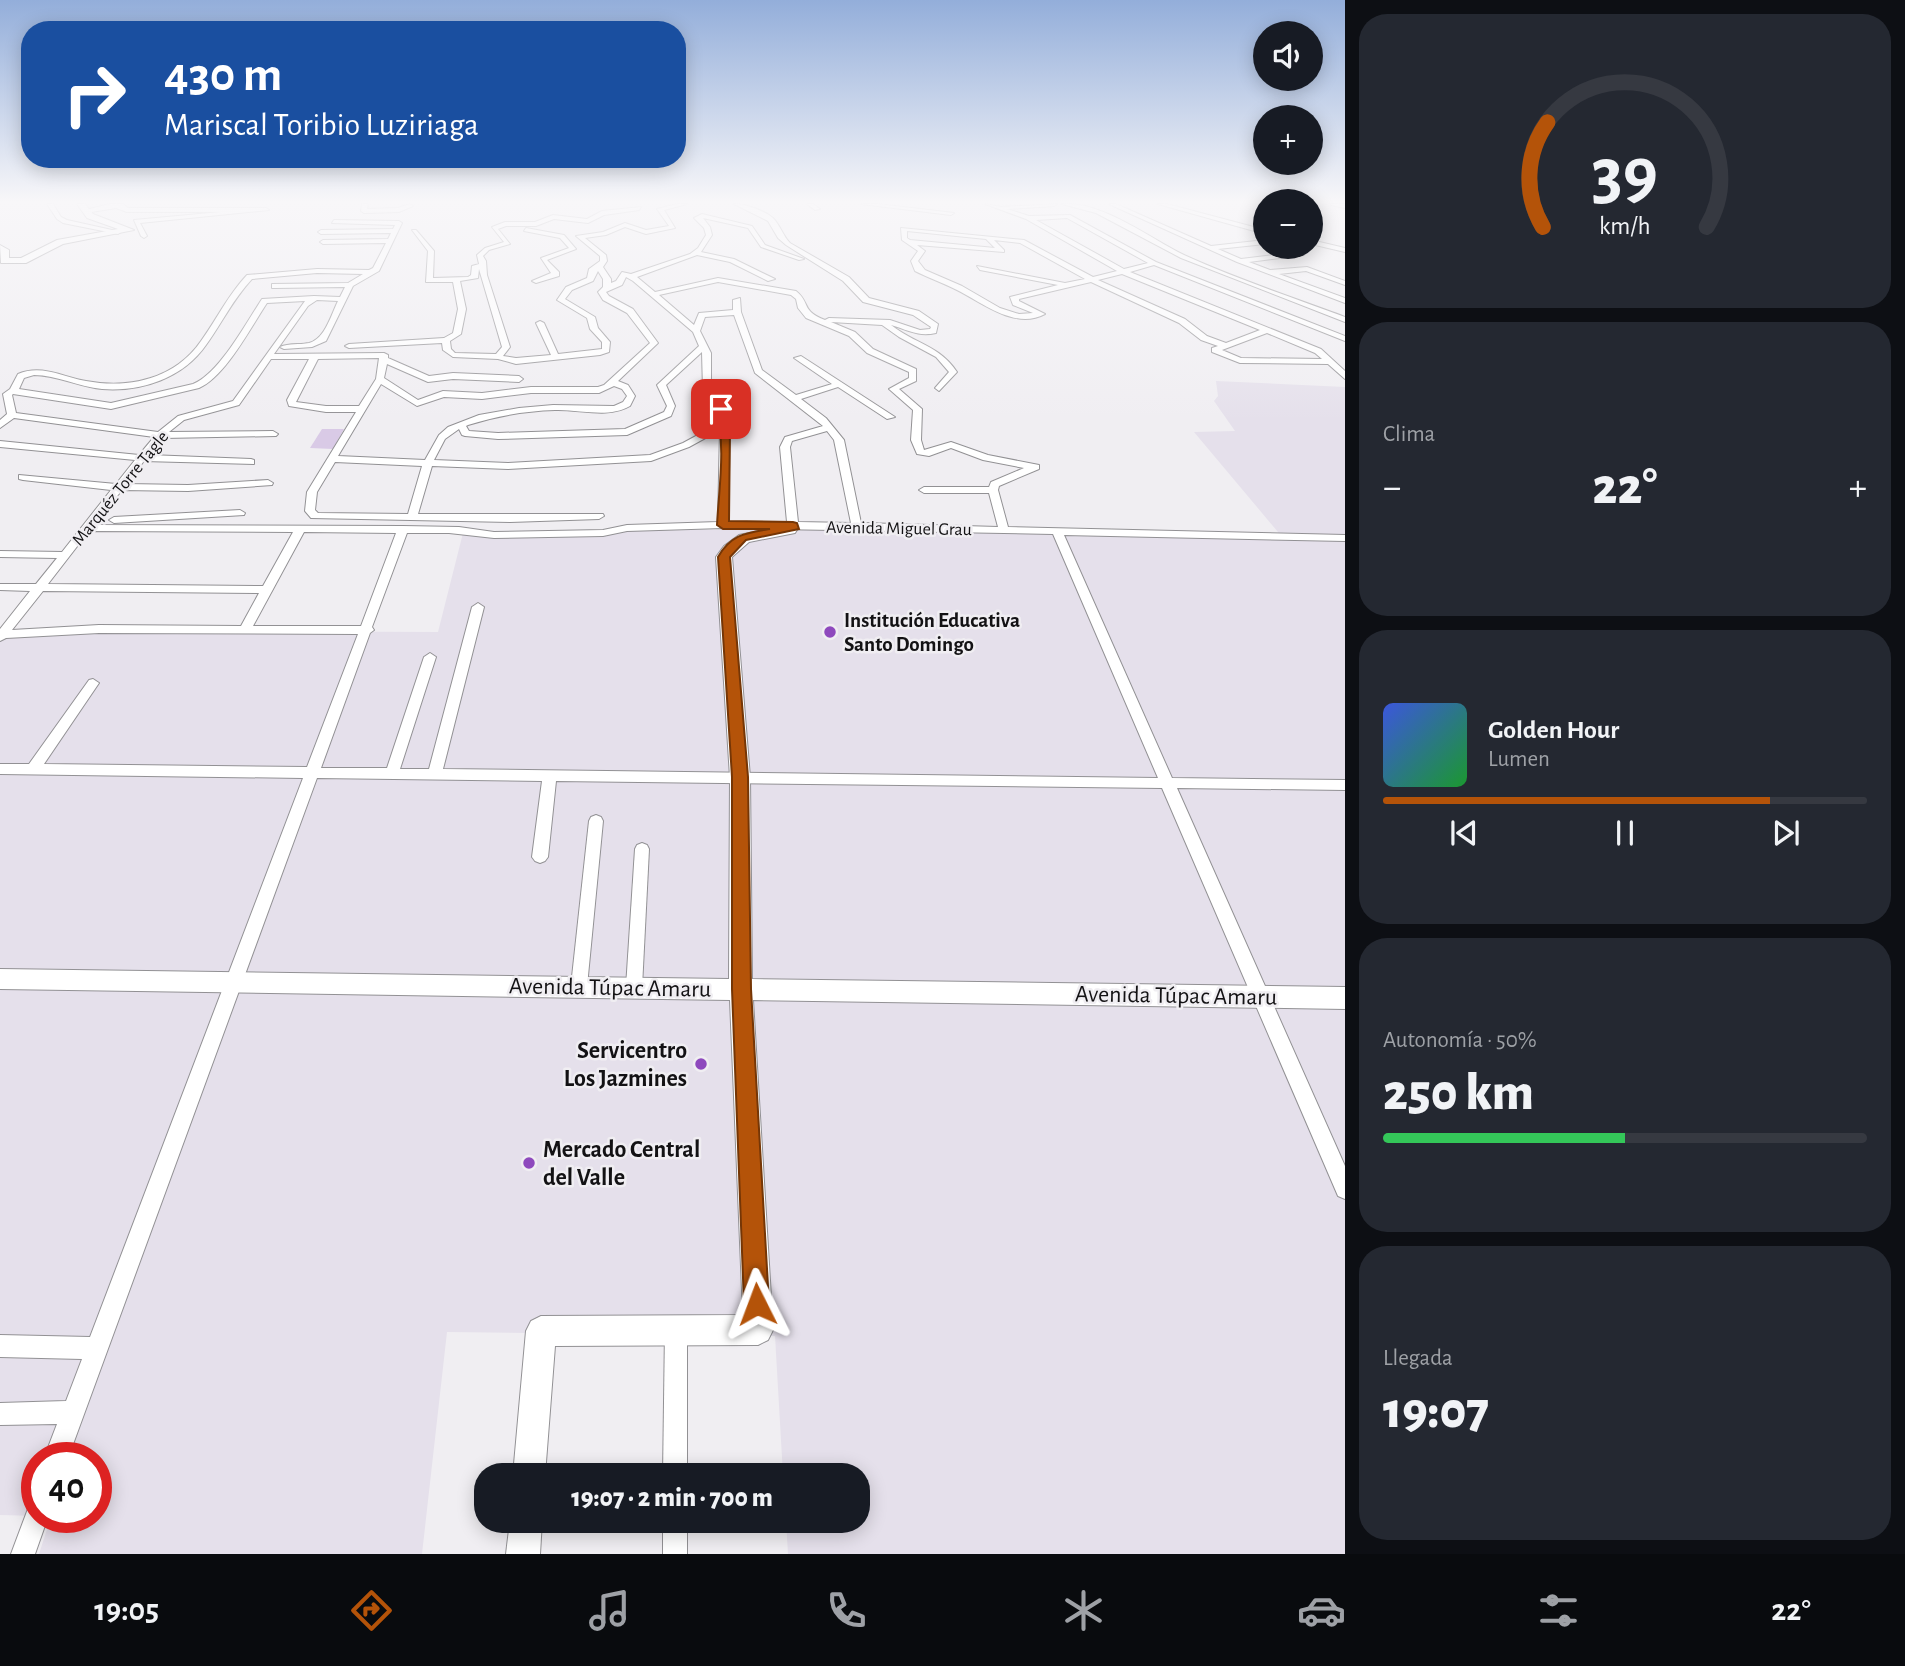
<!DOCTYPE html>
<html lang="es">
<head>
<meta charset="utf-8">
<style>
  body { margin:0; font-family:"Alegreya Sans",sans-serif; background:#242831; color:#f1f3f6; height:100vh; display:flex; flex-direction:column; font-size:26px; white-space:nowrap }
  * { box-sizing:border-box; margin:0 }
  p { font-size:23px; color:#9ea1a6 }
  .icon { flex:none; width:38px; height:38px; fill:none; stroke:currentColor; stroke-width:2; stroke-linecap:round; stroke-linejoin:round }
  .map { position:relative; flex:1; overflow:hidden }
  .side { display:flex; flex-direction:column; gap:14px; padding:14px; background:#0d0f14; width:560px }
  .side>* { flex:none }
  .hud { position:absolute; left:21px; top:21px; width:665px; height:147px; border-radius:28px; box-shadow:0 4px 18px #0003; background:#1a4fa0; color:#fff; overflow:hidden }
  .controls { position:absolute; left:1253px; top:21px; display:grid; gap:14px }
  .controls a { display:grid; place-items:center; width:70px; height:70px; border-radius:50%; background:#171b24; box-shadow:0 4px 18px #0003; font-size:35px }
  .speed { position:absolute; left:21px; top:1442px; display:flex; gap:14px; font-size:35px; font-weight:700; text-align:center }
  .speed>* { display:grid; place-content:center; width:91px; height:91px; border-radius:50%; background:#171b24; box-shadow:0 4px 18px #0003; line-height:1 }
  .speed .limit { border:10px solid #d22; background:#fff; color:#111 }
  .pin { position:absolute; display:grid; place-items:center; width:60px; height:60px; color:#fff; margin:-30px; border-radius:14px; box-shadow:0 4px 10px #0006 }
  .me { position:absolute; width:77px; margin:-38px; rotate:357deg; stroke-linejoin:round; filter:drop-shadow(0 0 5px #0008) }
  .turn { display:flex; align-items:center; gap:24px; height:147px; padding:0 28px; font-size:32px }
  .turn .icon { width:91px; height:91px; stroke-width:2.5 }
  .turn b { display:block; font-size:49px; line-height:60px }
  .big { font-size:52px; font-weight:800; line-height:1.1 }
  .side .widget { flex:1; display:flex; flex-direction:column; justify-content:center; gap:10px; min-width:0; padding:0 24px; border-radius:28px; background:#242831 }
  .side .dial { align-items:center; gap:0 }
  .dial svg { height:182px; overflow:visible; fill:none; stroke:#363941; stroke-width:7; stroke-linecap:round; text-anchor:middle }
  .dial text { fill:#f1f3f6; stroke:none }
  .song { display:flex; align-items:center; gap:21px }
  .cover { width:84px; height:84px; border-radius:10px; background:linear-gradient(135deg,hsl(230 70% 55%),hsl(130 70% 35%)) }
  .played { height:7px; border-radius:4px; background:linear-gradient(90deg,#b45309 80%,#363941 80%) }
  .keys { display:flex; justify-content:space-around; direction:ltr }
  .heat { display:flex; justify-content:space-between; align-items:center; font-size:38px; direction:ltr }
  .charge { height:10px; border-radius:5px; background:linear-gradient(90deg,#34c759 50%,#363941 0) }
  .trip { position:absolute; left:474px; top:1463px; width:396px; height:70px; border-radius:28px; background:#171b24; box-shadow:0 4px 18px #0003; font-weight:800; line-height:70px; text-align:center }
  .dock { display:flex; height:112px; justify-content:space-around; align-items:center; background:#090b0e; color:#9ea1a6 }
  .dock .icon { width:49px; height:49px }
  .dock .current { color:#b45309 }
  .dock b { font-size:32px; color:#f1f3f6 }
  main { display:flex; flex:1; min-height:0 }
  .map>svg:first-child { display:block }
  .built { fill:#e5e0eb }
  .green { fill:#d9cae6 }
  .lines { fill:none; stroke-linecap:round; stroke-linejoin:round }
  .street-casing { stroke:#929194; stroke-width:2 }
  .secondary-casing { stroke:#929194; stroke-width:2 }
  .street { fill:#fff; fill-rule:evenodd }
  .secondary { fill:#fff; fill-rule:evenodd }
  .route { fill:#b45309; stroke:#753606; stroke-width:2 }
  .poi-dot { fill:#8e49bd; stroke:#f0eef2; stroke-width:2.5 }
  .labels { text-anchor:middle; stroke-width:5; stroke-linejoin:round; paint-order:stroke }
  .far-street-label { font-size:18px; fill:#131214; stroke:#f0eef2 }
  .poi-label { font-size:21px; font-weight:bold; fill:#131214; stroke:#f0eef2; text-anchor:start }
  .near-street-label { font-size:24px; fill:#131214; stroke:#f0eef2 }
  .near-poi-label { font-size:24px; font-weight:bold; fill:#131214; stroke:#f0eef2; text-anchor:end }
</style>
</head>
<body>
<main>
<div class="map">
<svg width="1345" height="1554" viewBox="0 0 1345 1554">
  <rect width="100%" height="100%" fill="#f0eef2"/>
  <path class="built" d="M 1216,381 L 1345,387 L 1345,1554 L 788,1554 L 786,1521 L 858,1521 L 858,1475 L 783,1475 L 775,1336 L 447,1332 L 422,1554 L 39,1554 L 51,1517 L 96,1517 L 96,1458 L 37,1458 L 37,1516 L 0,1515 L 0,630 L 438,632 L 463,533 L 762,529 L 1283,538 L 1194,432 L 1235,431 L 1214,401 L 1218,396 Z"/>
  <path class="green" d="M 322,429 L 344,429 L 333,449 L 310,448 Z"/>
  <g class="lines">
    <defs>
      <g id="street">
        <path d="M 47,204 L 53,204 L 61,217 L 67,220 L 121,232 L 118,234 L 63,223 L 57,219 Z"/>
        <path d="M 109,204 L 123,204 L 128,208 L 266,208 L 269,210 L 140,223 L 147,236 L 144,238 L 141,236 L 134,220 L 221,212 L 127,212 L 116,208 L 85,213 L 82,211 Z"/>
        <path d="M 362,204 L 368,204 L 367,209 L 398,208 L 410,204 L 413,206 L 399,212 L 364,213 L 361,211 Z"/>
        <path d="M 677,204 L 687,204 L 664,210 L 675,228 L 646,234 L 625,227 L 606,235 L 585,238 L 606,255 L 607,261 L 603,267 L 611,279 L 611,283 L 616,281 L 622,272 L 631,274 L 690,254 L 698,248 L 706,235 L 704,228 L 694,218 L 702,214 L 752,226 L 765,245 L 804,259 L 799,260 L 761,247 L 748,228 L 703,218 L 710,227 L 712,235 L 701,252 L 734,259 L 775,279 L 768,281 L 730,262 L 697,255 L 637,277 L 655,292 L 718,278 L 796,291 C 811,303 800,310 825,320 L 829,318 L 890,320 L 920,330 L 930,329 L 931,327 L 913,315 L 863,302 L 843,281 L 786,245 L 778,238 L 768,221 L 734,204 C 744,203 765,211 773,218 C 780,225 783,236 790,243 L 849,277 L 869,298 L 919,311 L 938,324 L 936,333 C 918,337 908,330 891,325 C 915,344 939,345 957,372 L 939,391 L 935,388 L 949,372 L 936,357 L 899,337 L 882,325 L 831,322 L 855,332 L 873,349 L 916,369 L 916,381 L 899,389 L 922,409 L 921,440 L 924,450 L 951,442 L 988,455 L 1039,465 L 1039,469 L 999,486 L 998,490 L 1008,527 L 1345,535 L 1345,541 L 1064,535 L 1172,778 L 1345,780 L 1345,790 L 1177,788 L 1345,1166 L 1345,1199 L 1338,1196 L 1162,788 L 556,781 L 548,857 L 545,861 L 540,863 L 535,861 L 532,857 L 542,781 L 317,778 L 68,1458 L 44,1458 L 57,1424 L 0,1425 L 0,1403 L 66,1401 L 82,1359 L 0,1357 L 0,1335 L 90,1337 L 303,778 L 0,774 L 0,764 L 29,764 L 89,680 L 93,679 L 99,683 L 44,764 L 307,767 L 358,634 L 99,633 L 6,638 L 0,641 L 0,629 L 30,591 L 0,590 L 0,584 L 36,584 L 57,558 L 0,557 L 0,551 L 62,552 L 111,490 L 23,480 L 19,479 L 19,475 L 116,484 L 135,460 L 0,447 L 0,441 L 139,455 L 154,437 L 14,418 L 0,428 L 0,420 L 7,414 L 3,394 L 10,389 L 18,374 C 42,364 62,377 86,381 C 129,389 175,379 201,341 C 217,319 228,295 247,275 L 317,269 L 369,270 L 373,268 L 386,243 L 323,244 L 320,242 L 323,240 L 388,239 L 391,233 L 321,234 L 318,232 L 321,230 L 393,229 L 395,225 L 332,223 L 334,220 L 399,221 L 402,223 L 379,271 L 353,286 L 326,341 L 312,347 L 284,349 L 280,347 C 289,343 299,345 309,343 C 325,339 331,315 338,301 L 317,300 L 308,306 L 274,354 L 384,353 L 388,355 L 388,358 L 429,376 L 453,373 L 519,376 L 523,379 L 519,382 L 453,379 L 428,382 L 387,364 L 384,378 L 418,400 L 443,391 L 482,393 L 531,387 L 598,387 L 604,385 L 650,343 L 627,313 L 603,300 L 598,292 L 603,287 L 603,279 L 598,271 L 593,281 L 572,290 L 565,299 L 595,317 L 598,328 L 610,342 L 609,352 L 600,355 L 516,364 L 498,359 L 453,357 L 443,350 L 442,343 L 349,348 L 345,346 L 349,344 L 444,338 L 453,333 L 458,309 L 453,282 L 426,282 L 428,251 L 412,230 L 416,230 L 434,251 L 433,278 L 468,277 L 471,275 L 472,266 L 479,264 L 477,255 L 485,248 L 504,242 L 492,227 L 505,222 L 535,222 L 553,215 L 587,219 L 602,211 L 641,207 L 639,210 L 604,215 L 588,223 L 554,219 L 536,226 L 506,226 L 498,229 L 510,244 L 489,250 L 483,256 L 486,261 L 487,275 L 510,347 L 503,356 L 516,358 L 551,355 L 536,323 L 540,321 L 544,323 L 558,354 L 602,349 L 602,342 L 590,329 L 587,318 L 557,300 L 566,287 L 587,278 L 589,269 L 600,261 L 600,256 L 576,236 L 603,232 L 625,223 L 646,230 L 669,226 L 657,209 ZM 479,269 L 502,347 L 496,354 L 455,353 L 451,349 L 450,341 L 461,334 L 466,309 L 460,281 L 478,278 ZM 317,273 L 363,274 L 348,283 L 272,284 L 272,288 L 275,288 L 345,287 L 340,297 L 314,296 L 262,299 C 246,323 219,374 193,384 L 111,403 L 19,389 L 24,378 L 34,375 C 57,375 79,387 102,389 C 142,392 183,378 206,345 C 222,323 233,299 252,279 ZM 626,277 L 633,281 L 693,332 L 699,346 L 657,385 L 667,406 L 664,412 L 625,429 L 498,433 L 469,431 L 466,426 L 468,425 C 496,416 525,411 555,410 C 579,409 608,419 630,406 L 635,396 L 628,385 L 618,381 L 658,343 L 633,309 L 609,296 L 606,292 L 622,285 ZM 718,282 L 791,295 L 796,299 L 798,308 L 806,318 L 849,336 L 867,353 L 909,372 L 909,378 L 889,389 L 913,410 L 911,440 L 917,454 L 929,456 L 951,448 L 983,460 L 1024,468 L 991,482 L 989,487 L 924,487 L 919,490 L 924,493 L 989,493 L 998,527 L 861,523 L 844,440 L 826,418 L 801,399 L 838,387 L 887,419 L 895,417 L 801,356 L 794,358 L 832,384 L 796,395 L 762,370 L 741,312 L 740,298 L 733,300 L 733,310 L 699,313 L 694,325 L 659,295 ZM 305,301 L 233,401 L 178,416 L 158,432 L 16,413 L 12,395 L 13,394 L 111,409 L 199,388 C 225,377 251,327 267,303 ZM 734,315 L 755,373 L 823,426 L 785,437 L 780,447 L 787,522 L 728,522 L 730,424 L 725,409 L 711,390 L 711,353 L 700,331 L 705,317 ZM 702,352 L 703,390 L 717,409 L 720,423 L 683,443 L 650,455 L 508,463 L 434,460 L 445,439 L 459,429 L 462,435 L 465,436 L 498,439 L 627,435 L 671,416 L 675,406 L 666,385 ZM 379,358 L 376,379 L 359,406 L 326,406 L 296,402 L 318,359 ZM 271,359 L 309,359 L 287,400 L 289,406 L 326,412 L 356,412 L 307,492 L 305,511 L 311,518 L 510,522 L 599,519 L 604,516 L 603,514 L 418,514 L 432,466 L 508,469 L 651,461 L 689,447 L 720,430 L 718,522 L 627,525 L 603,530 L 494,532 L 459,527 L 403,526 L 94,525 L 122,490 L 188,491 L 272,485 L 273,483 L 268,480 L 188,485 L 126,484 L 144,461 L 254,464 L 254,460 L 251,459 L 149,455 L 163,438 L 276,436 L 278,434 L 273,431 L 169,432 L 184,420 L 239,405 ZM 381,384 L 417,406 L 444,397 L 482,399 L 531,393 L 599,393 L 614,386 L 622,389 L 627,396 L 623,402 L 614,406 L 553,405 L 519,408 L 479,415 L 448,427 L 439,435 L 425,460 L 338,456 ZM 827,431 L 834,440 L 851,523 L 798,522 L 790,447 L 792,441 ZM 335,462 L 422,466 L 408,514 L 318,513 L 315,510 L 317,492 ZM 723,528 L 1053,534 L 1158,778 L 443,769 L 484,607 L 478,603 L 472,607 L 429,769 L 400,769 L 436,657 L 430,653 L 424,657 L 387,768 L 321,768 L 370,633 L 374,630 L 372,627 L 407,533 L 449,533 L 494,538 L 603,536 L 627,531 ZM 89,531 L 293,532 L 263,586 L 48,584 ZM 304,532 L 396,533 L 361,626 L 253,626 ZM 43,591 L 259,593 L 241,626 L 99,625 L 12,630 Z"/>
        <path d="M 807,204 L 813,204 L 820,209 L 815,210 Z"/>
        <path d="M 861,204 L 878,204 L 954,213 L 951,215 Z"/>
        <path d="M 985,204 L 1001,207 L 1057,204 L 1054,206 L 1007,209 L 1029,216 L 1070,215 L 1156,262 L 1345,336 L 1345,341 L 1154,265 L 1130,272 L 1321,349 L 1345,371 L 1345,379 L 1328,364 L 1240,363 L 1212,352 L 1212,348 L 1218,346 L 1201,340 L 1179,323 L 1091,282 L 1019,299 L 1019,301 L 1045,314 C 1015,330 983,303 957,290 C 943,283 929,278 915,271 L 911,261 L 918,251 L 902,240 L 901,228 L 1024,240 L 1093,277 L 1117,271 L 1026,219 ZM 1067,218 L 1148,263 L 1124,269 L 1036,220 ZM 907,231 L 986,239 L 995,248 L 910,240 L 907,238 ZM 994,240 L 1020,243 L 1085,279 L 1065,283 L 977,266 L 980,270 L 1058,285 L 1010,297 L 1013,305 L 1033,313 L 1019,314 L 1000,308 L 962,286 L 925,270 L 918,261 L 925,251 L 917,245 L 1004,252 L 1004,250 ZM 1122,274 L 1260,330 L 1226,343 L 1207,336 L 1185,319 L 1098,280 ZM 1267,333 L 1315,353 L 1322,359 L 1241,358 L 1222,350 Z"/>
        <path d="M 1062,204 C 1102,201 1149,238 1184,255 C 1236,279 1292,297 1345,317 L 1345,322 L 1181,258 L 1096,213 Z"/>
        <path d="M 1109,204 L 1116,204 L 1211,246 L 1265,240 L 1265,244 L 1218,249 L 1241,259 L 1300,252 L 1304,247 L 1310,247 L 1304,255 L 1249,262 L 1270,270 L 1307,267 L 1345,281 L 1345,285 L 1306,271 L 1279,274 L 1345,298 L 1345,303 L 1237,262 Z"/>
        <path d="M 1158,204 L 1167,204 L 1265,230 L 1265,234 Z"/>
        <path d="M 1330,204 L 1345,204 L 1345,208 L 1331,205 Z"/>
        <path d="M 526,228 L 564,235 L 576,249 L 547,260 L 559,272 L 559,276 L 536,283 L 532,281 L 551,273 L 541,258 L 569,248 L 560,238 L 524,231 Z"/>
        <path d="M 1311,240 L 1345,248 L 1345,252 L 1311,244 Z"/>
        <path d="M 240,510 L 245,513 L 244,515 L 114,523 L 109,520 L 114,517 Z"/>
        <path d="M 596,815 L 601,817 L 603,821 L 587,986 L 585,991 L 579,994 L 573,991 L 571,986 L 589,821 L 591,817 Z"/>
        <path d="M 642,843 L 647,845 L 649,849 L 642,987 L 640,992 L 634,995 L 628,992 L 626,987 L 635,849 L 637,845 Z"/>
        <path d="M 676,1318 L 684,1321 L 687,1329 L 687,1475 L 663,1475 L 665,1329 L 668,1321 Z"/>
        <path d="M 37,1502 L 37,1517 L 48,1517 L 35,1554 L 11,1554 L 29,1506 Z"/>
        <rect x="663" y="1521" width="24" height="33"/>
      </g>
      <g id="secondary">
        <path d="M 77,204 L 85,204 L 93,214 L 134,230 L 63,244 L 26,263 L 1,263 L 0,245 L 9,250 L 9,258 L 21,258 L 57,240 L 118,229 L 87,218 Z"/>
        <path d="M 793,521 L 800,525 L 795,533 L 749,542 L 732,557 L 750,777 L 752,979 L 1345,987 L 1345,1009 L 753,1000 L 773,1330 L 768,1340 L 758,1345 L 555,1346 L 545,1475 L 513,1475 L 526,1331 L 531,1321 L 541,1316 L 743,1315 L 730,1000 L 0,989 L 0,969 L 729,979 L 730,777 L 716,557 L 724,546 L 739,535 L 785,526 Z"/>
        <path d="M 510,1521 L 542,1521 L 540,1554 L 506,1554 Z"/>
      </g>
    </defs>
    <use href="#street" class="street-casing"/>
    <use href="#secondary" class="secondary-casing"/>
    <use href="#street" class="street"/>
    <use href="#secondary" class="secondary"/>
  </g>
  <linearGradient id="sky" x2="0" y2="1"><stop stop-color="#93aeda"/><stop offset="0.48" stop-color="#f8f7f9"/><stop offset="1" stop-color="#f8f7f9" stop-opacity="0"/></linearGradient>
  <rect width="1345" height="421" fill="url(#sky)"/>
  <path class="route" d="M 721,406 L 726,409 L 730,424 L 729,521 L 793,522 L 797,523 L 799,529 L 746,540 L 730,557 L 748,777 L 751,989 L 769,1304 L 765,1313 L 757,1316 L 748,1313 L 744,1304 L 732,989 L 732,777 L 718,557 C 731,534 746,533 770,529 L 723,529 L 717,525 C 719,487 726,446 716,409 Z"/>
  <g class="poi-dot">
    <circle cx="830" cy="632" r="7"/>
    <circle cx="701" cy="1064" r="7"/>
    <circle cx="529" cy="1163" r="7"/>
  </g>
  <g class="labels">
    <g class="far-street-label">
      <text transform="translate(120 488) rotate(-51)" y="6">Marquéz Torre Tagle</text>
      <text transform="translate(899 528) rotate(1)" y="6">Avenida Miguel Grau</text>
    </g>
    <g class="poi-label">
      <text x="844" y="627">Institución Educativa<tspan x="844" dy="24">Santo Domingo</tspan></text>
    </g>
    <g class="near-street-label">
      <text transform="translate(610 987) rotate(1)" y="8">Avenida Túpac Amaru</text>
      <text transform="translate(1176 995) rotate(1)" y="8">Avenida Túpac Amaru</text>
    </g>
    <g class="near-poi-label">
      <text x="687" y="1058">Servicentro<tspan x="687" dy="28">Los Jazmines</tspan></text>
      <text x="543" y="1157" text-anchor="start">Mercado Central<tspan x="543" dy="28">del Valle</tspan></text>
    </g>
  </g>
</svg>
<div class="controls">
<a><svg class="icon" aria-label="sound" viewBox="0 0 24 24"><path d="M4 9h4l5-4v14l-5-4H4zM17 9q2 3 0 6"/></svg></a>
<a>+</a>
<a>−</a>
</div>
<div class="speed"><div class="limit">40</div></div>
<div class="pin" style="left:721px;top:409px;background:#d93025"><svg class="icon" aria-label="arrive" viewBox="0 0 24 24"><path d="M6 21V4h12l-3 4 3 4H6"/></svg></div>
<svg class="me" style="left:757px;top:1304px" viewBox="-20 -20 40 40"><path d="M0-17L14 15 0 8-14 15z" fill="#b45309" stroke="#fff" stroke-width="4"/></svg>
<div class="trip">19:07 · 2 min · 700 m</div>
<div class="hud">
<div class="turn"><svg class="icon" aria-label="right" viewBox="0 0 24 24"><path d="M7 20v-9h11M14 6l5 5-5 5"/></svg><div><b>430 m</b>Mariscal Toribio Luziriaga</div></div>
</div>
</div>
<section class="side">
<div class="widget dial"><svg viewBox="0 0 100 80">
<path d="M14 69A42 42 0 1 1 86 69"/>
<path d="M14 69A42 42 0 0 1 16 23" stroke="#b45309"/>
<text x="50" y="56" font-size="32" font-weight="700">39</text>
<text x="50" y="72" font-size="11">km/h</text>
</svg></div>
<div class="widget"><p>Clima</p>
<div class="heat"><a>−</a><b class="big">22°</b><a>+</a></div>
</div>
<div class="widget">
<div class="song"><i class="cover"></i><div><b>Golden Hour</b><p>Lumen</p></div></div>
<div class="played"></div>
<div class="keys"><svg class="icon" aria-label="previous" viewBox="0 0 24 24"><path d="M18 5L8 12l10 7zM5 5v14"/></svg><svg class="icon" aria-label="pause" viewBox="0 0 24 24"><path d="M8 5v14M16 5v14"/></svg><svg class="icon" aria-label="next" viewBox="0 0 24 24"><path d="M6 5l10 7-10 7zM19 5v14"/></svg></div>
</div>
<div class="widget"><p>Autonomía · 50%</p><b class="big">250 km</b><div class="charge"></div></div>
<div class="widget"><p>Llegada</p><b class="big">19:07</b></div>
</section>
</main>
<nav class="dock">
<b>19:05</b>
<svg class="icon current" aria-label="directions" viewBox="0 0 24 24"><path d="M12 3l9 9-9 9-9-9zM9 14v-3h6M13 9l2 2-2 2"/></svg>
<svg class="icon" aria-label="music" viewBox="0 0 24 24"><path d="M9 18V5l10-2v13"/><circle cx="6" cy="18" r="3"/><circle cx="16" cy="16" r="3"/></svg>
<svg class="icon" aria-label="phone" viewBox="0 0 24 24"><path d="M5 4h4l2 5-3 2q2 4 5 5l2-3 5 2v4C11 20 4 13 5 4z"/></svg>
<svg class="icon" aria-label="climate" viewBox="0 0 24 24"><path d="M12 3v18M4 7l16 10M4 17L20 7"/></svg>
<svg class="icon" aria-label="car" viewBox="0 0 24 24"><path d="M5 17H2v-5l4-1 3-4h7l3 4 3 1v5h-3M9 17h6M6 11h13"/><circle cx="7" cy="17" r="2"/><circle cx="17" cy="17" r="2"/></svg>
<svg class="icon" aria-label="filters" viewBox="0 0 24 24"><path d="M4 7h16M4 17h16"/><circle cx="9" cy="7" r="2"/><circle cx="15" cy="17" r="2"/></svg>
<b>22°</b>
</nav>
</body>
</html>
